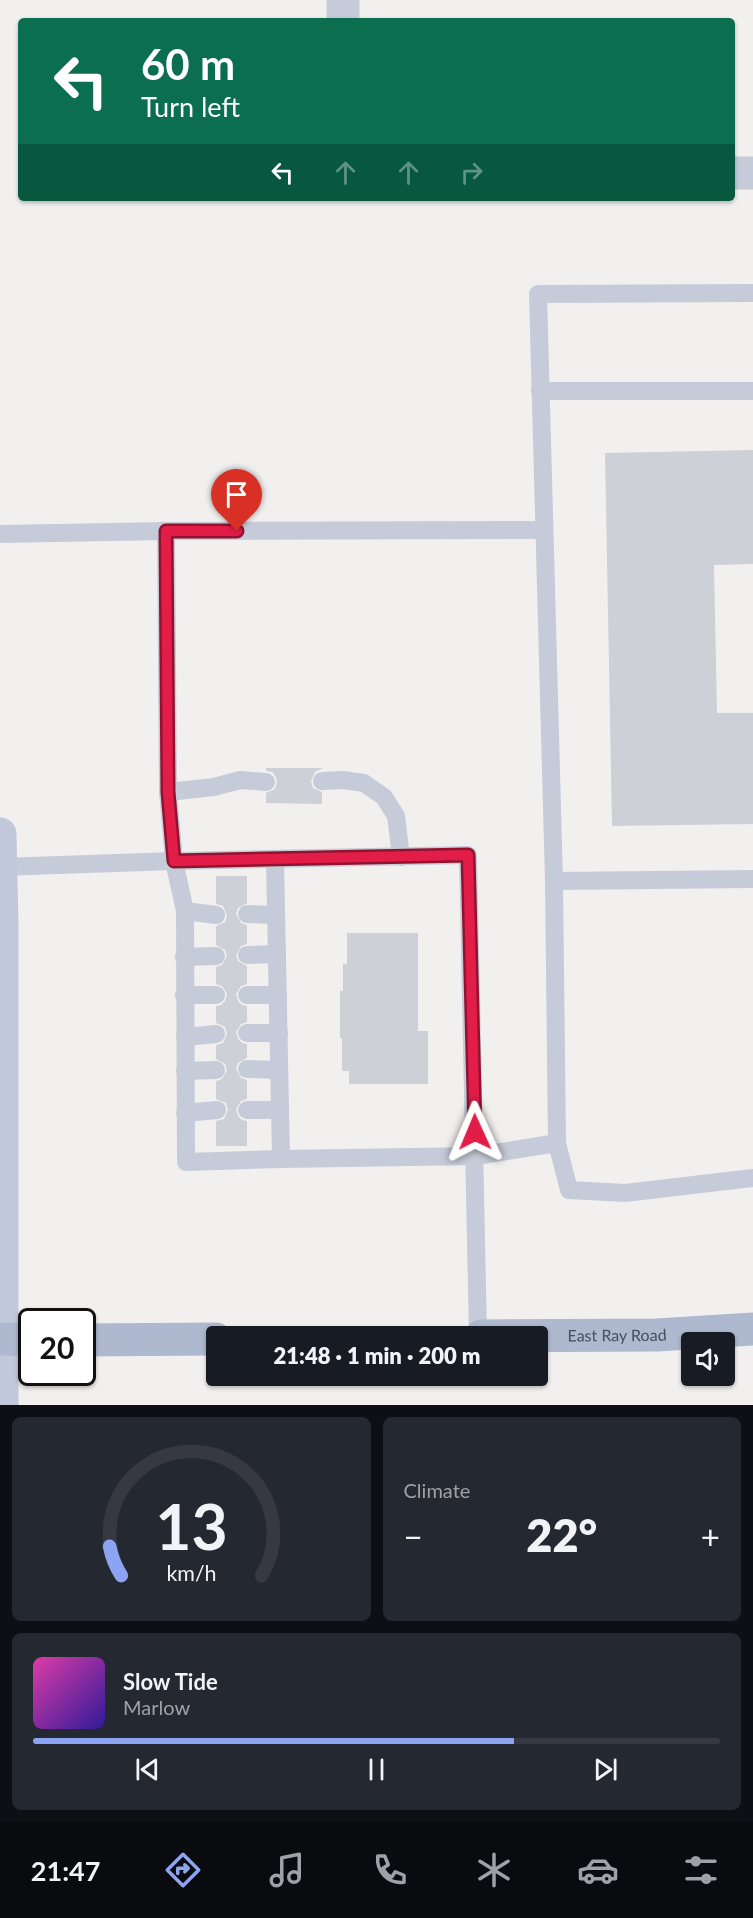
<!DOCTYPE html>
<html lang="en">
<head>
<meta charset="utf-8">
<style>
  body { margin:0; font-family:Lato,sans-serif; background:#242831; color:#f1f3f6; height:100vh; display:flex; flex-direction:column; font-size:22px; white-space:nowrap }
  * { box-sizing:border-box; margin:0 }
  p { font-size:20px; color:#9ea1a6 }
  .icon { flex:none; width:33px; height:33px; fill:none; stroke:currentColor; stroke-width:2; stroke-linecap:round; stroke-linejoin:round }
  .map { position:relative; height:1405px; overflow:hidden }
  .sheet { display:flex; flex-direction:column; gap:12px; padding:12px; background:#0d0f14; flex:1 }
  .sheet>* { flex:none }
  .hud { position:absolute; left:18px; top:18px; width:717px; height:183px; border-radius:6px; box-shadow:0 2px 4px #0004; background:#0b6e4f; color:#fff; overflow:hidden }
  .buttons { position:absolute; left:681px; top:1332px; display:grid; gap:12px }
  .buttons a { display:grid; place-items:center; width:54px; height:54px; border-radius:6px; background:#171b24; box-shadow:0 2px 4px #0004; font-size:30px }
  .speed { position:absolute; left:18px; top:1308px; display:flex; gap:12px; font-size:30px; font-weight:700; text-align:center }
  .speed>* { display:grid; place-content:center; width:78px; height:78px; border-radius:50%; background:#171b24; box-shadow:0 2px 4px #0004; line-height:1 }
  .speed .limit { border:3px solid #111; border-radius:9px; background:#fff; color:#111 }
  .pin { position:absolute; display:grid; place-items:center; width:51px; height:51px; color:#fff; margin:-62px -26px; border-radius:50% 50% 50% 0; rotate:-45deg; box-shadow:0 0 6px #0007 }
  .pin .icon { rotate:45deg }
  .me { position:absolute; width:66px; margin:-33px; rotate:359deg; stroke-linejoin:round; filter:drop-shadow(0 0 4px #0008) }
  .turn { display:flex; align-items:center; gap:21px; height:126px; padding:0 24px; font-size:27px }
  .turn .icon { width:78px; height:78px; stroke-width:2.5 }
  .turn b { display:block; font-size:42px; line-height:51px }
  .lanes { display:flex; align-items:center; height:57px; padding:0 24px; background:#0003; justify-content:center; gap:30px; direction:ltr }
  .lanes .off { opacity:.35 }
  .big { font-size:45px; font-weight:800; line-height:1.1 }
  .sheet .card { flex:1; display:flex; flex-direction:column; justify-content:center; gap:9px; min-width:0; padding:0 21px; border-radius:9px; background:#242831 }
  .sheet .dial { align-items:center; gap:0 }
  .dial svg { height:156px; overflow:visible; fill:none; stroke:#363941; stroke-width:7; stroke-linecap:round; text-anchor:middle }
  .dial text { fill:#f1f3f6; stroke:none }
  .song { display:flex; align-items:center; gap:18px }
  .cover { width:72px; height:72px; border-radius:9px; background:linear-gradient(135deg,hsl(320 70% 55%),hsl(250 70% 35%)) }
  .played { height:6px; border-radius:3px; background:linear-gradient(90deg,#8ca4f1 70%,#363941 70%) }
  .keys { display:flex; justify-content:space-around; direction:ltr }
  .heat { display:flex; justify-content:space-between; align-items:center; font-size:33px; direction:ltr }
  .sheet .tiles { flex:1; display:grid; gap:12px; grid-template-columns:1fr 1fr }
  .card:last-child { grid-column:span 2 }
  .trip { position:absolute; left:206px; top:1326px; width:342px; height:60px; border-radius:6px; background:#171b24; box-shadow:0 2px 4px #0004; font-weight:800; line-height:60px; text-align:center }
  .dock { display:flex; height:96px; justify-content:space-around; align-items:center; background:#090b0e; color:#9ea1a6 }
  .dock .icon { width:42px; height:42px }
  .dock .on { color:#8ca4f1 }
  .dock b { font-size:27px; color:#f1f3f6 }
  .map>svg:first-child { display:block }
  .building { fill:#ced0d7 }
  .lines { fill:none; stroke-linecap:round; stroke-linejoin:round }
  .service { stroke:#c5cbd8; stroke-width:18 }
  .minor { stroke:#c5cbd8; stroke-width:33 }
  .secondary { stroke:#c1c8d9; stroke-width:33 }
  .primary { stroke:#aeb8cf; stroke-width:33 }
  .route-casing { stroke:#92132f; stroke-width:15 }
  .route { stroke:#e11d48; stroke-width:10 }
  .labels { text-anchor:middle; stroke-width:4.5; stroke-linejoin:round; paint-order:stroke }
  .street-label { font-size:16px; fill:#464e5e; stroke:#fff }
</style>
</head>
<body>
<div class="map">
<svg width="753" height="1405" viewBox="0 0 753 1405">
  <rect width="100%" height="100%" fill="#f2f0ef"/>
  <g class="building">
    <path d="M 753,450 L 753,564 L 714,565 L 717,713 L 753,713 L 753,824 L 612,826 L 605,453 Z"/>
    <path d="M 266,768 L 323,768 L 315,772 L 311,781 L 313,788 L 322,792 L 322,804 L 266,803 L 266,793 L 275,789 L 277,782 L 276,777 L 272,772 L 266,771 Z"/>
    <path d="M 216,876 L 247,876 L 247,903 L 238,908 L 236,914 L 241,923 L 247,925 L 247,944 L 241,946 L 236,955 L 238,961 L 247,966 L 247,984 L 241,986 L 236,994 L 238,1001 L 242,1005 L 247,1006 L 247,1022 L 241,1024 L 236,1032 L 238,1039 L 242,1043 L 247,1044 L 247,1058 L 238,1063 L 236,1069 L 241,1078 L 247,1080 L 247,1099 L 241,1101 L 236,1109 L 238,1116 L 242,1120 L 247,1121 L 247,1146 L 216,1146 L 216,1121 L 224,1119 L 228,1110 L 226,1103 L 216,1099 L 216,1081 L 222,1079 L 227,1070 L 225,1064 L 216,1059 L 216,1045 L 223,1043 L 227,1034 L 225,1027 L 216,1023 L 216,1006 L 221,1005 L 225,1001 L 227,994 L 222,986 L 216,984 L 216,967 L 222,965 L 227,956 L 225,950 L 216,945 L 216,926 L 225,922 L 227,916 L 223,906 L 216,904 Z"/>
    <path d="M 347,933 L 418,933 L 418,1031 L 428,1031 L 428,1084 L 349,1084 L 349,1071 L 342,1071 L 342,1038 L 340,1038 L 340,991 L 343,991 L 343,964 L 347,964 Z"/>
  </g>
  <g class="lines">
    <g class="service">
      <path d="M 753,293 L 538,294 L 554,881 L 753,879"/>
      <path d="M 540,391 L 753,391"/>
      <path d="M 166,531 L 544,530"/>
      <path d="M 0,534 L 166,531 L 168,792 L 174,861 L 185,911 L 186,1162 L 281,1159"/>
      <path d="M 322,781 L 343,780 L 364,783 L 384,797 L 396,816 L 401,857"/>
      <path d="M 168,792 L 214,787 L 240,780 L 266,782"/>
      <path d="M 275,860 L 281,1159 L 476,1156 L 557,1143"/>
      <path d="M 1,867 L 174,861 L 468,855 L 478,1336"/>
      <path d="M 554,881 L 557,1143 L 569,1190 L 625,1193 L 753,1178"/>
      <path d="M 185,911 L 216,915"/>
      <path d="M 247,914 L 276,915"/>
      <path d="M 247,955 L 277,954"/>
      <path d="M 184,957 L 216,956"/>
      <path d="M 184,995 L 216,995"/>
      <path d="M 247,995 L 278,995"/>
      <path d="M 247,1033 L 279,1033"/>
      <path d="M 185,1037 L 216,1034"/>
      <path d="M 247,1069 L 279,1070"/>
      <path d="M 185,1071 L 216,1070"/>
      <path d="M 247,1110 L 280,1110"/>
      <path d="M 185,1113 L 217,1110"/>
    </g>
    <g class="minor">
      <path d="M 343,0 L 343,21"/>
      <path d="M 732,173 L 753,173"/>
    </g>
    <path class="secondary" d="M 0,834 L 2,925 L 2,1405"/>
    <g class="primary">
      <path id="s1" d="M 481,1336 L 657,1335 L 753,1329"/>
      <path d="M 0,1339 L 32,1340"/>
      <path d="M 82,1340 L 216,1339"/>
    </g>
  </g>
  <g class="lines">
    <defs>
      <path id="route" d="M 237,531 L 166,531 L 168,792 L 174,861 L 468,855 L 475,1132"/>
    </defs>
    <use href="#route" class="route-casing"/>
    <use href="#route" class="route"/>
  </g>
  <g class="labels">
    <g class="street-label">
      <text dy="6" stroke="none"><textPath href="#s1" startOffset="136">East Ray Road</textPath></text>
    </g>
  </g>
</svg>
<div class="buttons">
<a><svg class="icon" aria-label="sound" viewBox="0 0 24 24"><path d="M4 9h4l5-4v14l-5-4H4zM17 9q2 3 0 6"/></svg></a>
</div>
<div class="speed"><div class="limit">20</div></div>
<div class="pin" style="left:237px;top:531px;background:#d93025"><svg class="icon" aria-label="arrive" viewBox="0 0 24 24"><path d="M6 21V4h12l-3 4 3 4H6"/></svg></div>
<svg class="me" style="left:475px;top:1132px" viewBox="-20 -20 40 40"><path d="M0-17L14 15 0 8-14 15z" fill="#e11d48" stroke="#fff" stroke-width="4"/></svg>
<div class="trip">21:48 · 1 min · 200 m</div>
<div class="hud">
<div class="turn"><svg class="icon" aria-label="left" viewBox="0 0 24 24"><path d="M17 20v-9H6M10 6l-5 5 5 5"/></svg><div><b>60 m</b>Turn left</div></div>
<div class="lanes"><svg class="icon" aria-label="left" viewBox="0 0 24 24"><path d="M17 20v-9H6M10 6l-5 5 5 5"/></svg><svg class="icon off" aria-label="ahead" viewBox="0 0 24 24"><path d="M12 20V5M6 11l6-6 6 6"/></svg><svg class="icon off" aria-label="ahead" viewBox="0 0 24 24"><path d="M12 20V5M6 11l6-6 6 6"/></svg><svg class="icon off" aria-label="right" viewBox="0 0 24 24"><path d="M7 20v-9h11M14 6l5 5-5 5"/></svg></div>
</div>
</div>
<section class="sheet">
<div class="tiles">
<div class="card dial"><svg viewBox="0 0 100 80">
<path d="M14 69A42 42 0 1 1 86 69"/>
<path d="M14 69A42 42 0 0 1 8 54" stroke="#8ca4f1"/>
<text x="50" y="56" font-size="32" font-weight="700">13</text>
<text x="50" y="72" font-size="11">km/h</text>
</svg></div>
<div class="card"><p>Climate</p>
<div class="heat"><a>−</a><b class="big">22°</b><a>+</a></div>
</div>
<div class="card">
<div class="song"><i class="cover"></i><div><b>Slow Tide</b><p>Marlow</p></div></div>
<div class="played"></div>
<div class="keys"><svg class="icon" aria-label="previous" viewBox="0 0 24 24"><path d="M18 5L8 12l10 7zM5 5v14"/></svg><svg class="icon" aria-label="pause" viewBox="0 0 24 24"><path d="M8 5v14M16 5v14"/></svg><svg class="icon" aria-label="next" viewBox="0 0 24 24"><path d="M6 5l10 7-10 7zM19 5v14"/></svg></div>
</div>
</div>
</section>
<nav class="dock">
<b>21:47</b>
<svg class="icon on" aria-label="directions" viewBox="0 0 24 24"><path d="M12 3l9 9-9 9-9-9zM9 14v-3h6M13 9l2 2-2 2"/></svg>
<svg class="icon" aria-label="music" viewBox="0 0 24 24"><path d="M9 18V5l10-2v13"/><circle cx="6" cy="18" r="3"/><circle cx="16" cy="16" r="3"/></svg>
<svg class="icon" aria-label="phone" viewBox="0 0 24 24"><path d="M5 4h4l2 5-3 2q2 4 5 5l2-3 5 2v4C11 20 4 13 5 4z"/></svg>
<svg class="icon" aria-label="climate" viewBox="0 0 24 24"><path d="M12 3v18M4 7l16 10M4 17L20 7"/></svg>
<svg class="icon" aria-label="car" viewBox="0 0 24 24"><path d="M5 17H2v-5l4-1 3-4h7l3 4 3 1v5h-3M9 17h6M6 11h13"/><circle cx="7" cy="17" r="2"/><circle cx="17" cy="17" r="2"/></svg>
<svg class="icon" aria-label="filters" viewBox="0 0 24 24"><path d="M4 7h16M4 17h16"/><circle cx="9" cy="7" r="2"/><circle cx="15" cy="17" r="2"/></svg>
</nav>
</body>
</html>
